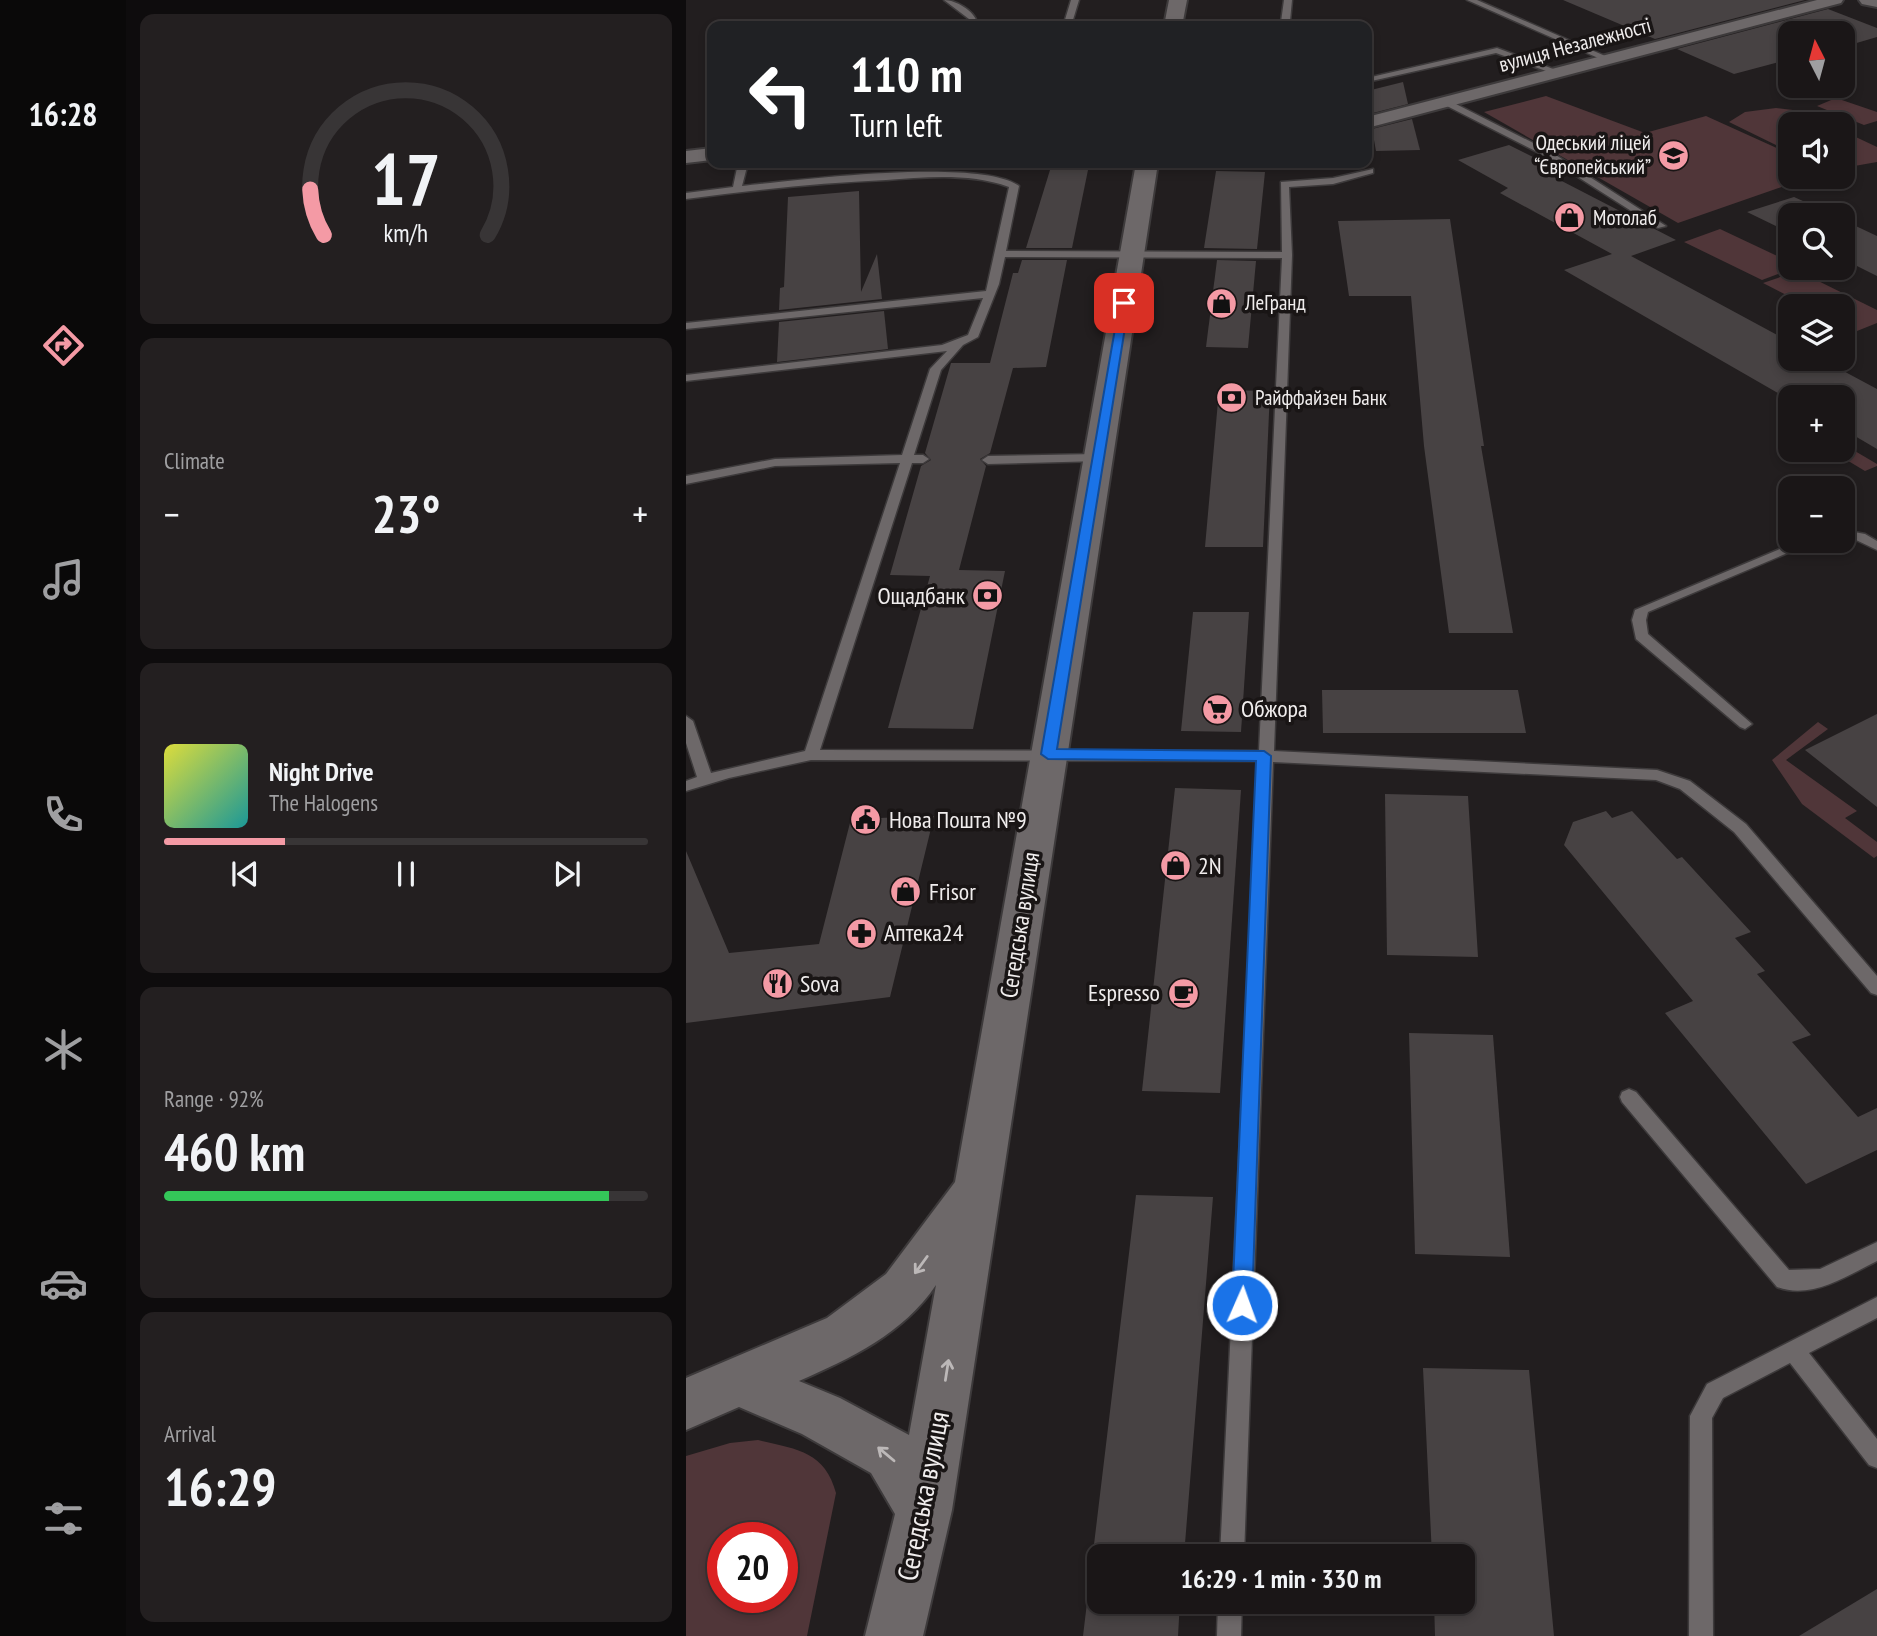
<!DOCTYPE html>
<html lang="en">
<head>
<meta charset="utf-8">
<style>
  body { margin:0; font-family:"PT Sans Narrow",sans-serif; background:#231f20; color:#f1f3f6; height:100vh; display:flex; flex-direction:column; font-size:26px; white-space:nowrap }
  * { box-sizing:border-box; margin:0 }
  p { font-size:23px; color:#9f9fa1 }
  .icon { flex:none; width:38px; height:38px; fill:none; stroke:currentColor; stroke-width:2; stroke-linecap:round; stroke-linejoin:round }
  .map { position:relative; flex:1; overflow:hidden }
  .details { display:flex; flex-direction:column; gap:14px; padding:14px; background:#0e0c0d; width:560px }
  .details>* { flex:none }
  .guide { position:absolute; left:21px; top:21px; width:665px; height:147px; border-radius:14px; box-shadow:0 4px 10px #0003,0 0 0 2px #383536; background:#202124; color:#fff; overflow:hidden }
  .needle { width:46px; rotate:354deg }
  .fabs { position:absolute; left:1092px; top:21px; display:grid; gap:14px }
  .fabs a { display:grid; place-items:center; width:77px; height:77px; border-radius:14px; background:#1a1617; box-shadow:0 4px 10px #0003,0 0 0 2px #383536; font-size:35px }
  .speed { position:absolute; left:21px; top:1522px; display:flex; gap:14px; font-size:35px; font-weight:700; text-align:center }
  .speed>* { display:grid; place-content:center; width:91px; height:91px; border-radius:50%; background:#1a1617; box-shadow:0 4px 10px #0003,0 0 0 2px #383536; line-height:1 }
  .speed .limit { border:10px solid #d22; background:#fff; color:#111 }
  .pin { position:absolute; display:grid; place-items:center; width:60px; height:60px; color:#fff; margin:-30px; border-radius:14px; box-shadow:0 4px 10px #0006 }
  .me { position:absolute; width:77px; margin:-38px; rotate:2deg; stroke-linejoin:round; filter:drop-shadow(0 0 5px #0008) }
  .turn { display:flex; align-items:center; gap:24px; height:147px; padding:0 28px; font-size:32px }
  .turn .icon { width:91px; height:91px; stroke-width:2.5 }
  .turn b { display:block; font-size:49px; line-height:60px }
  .big { font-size:52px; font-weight:700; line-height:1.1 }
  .details .tile { flex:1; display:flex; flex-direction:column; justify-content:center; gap:10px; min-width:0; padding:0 24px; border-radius:14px; background:#231f20 }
  .details .dial { align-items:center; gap:0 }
  .dial svg { height:182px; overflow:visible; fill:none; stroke:#383536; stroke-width:7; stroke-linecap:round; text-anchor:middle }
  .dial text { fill:#f1f3f6; stroke:none }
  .song { display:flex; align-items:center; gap:21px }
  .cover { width:84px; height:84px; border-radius:10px; background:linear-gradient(135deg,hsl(60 70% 55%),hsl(180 70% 35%)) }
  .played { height:7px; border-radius:4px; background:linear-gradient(90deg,#f49aa5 25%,#383536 25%) }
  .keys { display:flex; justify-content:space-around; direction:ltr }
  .heat { display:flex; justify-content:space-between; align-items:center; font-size:38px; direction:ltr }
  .charge { height:10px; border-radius:5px; background:linear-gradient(90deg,#34c759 92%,#383536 0) }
  .trip { position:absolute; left:401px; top:1544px; width:388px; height:70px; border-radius:14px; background:#1a1617; box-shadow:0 4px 10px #0003,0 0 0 2px #383536; font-weight:700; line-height:70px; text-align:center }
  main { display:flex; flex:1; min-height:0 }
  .tab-bar { display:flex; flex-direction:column; width:126px; justify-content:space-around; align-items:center; background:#0a0909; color:#9f9fa1 }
  .tab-bar .icon { width:49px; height:49px }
  .tab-bar .selected { color:#f49aa5 }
  .tab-bar b { font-size:32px; color:#f1f3f6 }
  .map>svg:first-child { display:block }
  .green { fill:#503639; fill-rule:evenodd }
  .building { fill:#474243 }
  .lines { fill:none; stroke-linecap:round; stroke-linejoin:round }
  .service-casing { stroke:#3d3a3b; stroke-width:3 }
  .minor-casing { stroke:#3d3a3b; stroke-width:4 }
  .tertiary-casing { stroke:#3d3a3b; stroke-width:4 }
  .secondary-casing { stroke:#3d3a3b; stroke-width:4 }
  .service { fill:#6d6869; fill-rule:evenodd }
  .minor { fill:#6d6869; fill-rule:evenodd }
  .tertiary { fill:#6d6869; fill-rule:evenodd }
  .secondary { fill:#6d6869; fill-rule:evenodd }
  .oneway { stroke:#bcb8b8 }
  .route { fill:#1a73e8; stroke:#114b97; stroke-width:2 }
  .labels { text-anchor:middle; stroke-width:7; stroke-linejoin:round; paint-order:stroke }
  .far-street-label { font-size:21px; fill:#f0eded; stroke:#191515 }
  .far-poi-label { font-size:21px; fill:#f0eded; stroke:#191515; text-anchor:start }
  .poi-label { font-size:24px; fill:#f0eded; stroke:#191515; text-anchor:start }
  .street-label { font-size:24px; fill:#f0eded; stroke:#191515 }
  .near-street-label { font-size:28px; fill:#f0eded; stroke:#191515 }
</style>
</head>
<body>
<main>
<nav class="tab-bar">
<b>16:28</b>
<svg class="icon selected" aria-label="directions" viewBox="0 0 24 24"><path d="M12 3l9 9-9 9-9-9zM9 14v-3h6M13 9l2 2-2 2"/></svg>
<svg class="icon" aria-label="music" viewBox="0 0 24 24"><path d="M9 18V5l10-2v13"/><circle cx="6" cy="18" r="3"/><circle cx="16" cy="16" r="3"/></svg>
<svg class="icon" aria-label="phone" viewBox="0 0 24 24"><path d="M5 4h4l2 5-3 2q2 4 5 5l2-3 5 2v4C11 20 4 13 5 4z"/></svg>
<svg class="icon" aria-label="climate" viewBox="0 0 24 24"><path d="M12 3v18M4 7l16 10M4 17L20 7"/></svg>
<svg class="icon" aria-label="car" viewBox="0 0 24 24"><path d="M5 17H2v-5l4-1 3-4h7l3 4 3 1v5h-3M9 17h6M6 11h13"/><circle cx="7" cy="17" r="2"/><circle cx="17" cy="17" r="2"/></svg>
<svg class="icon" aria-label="filters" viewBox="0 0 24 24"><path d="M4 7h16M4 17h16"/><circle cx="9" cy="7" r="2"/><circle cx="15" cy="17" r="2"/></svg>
</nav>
<section class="details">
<div class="tile dial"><svg viewBox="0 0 100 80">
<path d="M14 69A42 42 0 1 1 86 69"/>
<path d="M14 69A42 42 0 0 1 8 49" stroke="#f49aa5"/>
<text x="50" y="56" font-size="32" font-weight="700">17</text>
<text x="50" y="72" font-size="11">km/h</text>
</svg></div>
<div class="tile"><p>Climate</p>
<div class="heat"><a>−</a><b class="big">23°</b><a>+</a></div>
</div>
<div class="tile">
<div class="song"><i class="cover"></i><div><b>Night Drive</b><p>The Halogens</p></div></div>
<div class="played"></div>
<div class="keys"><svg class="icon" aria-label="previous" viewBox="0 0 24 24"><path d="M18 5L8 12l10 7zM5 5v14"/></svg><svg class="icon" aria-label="pause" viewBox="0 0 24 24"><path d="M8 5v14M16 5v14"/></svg><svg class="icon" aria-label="next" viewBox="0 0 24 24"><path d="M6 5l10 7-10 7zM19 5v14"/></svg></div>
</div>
<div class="tile"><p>Range · 92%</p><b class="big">460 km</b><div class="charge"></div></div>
<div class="tile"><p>Arrival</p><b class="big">16:29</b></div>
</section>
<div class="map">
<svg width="1191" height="1636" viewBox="0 0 1191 1636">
  <rect width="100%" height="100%" fill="#221e1f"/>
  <g class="green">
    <path d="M 860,96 L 959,133 L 1020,116 L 1104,154 L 1104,177 L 1124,177 L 992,223 L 798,112 Z"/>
    <path d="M 1150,98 L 1191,112 L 1191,121 L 1178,125 L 1131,106 Z"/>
    <path d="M 1090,108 L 1107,110 L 1140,124 L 1104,124 L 1104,152 L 1043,122 L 1059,112 Z"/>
    <path d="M 1157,131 L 1191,147 L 1191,162 L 1157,168 Z"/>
    <path d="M 1034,229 L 1104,262 L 1104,268 L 1108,268 L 1076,280 L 998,242 Z"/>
    <path d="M 1112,271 L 1191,310 L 1191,323 L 1171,331 L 1157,324 L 1157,306 L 1122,306 L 1077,283 Z"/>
    <path d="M 1157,444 L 1191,464 L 1191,466 L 1179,471 L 1144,450 L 1157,450 Z"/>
    <path d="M 1132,722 L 1142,729 L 1100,760 L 1171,811 L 1159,818 L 1191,842 L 1191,856 L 1188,858 L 1116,804 L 1086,760 Z"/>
    <path d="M 72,1440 C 110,1449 139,1451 150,1493 L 121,1636 L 0,1636 L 0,1456 L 44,1443 ZM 37,1538 L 96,1538 L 96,1598 L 37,1598 Z"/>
  </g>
  <g class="building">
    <path d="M 877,0 L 1119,0 L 969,39 Z"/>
    <path d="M 1142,9 L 1191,28 L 1191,37 L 1157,47 L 1157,33 L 1104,33 L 1104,59 L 1048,74 L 991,49 Z"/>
    <path d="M 717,82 L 722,104 L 683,114 L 681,91 Z"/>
    <path d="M 726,119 L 734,150 L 690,151 L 686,129 Z"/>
    <path d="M 823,145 L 879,173 L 868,177 L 990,240 L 945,256 L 1104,342 L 1104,359 L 1135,359 L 1191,389 L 1191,449 L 1157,429 L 1157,397 L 1104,400 L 878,270 L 926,254 L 814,193 L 822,188 L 772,160 Z"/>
    <path d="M 364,170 L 402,170 L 386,248 L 340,248 Z"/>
    <path d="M 530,171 L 579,172 L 571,249 L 518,248 Z"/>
    <path d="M 173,191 L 175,292 L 191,254 L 196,299 L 93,310 L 94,288 L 98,287 L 102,197 Z"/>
    <path d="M 1108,197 L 1148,215 L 1104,215 L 1104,233 L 1061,212 Z"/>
    <path d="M 764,219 L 798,446 L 795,446 L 827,633 L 763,633 L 738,446 L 725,296 L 663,296 L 652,221 Z"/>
    <path d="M 1157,220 L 1191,236 L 1191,276 L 1157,259 Z"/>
    <path d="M 336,260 L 381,260 L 360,367 L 327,368 L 304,453 L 294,459 L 300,466 L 273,570 L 319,571 L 287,729 L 202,728 L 244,576 L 204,575 L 235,466 L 245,460 L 239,453 L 265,363 L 304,363 L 327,273 L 332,273 Z"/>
    <path d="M 531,260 L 570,261 L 562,348 L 520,347 Z"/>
    <path d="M 198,311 L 202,349 L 91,362 L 93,322 Z"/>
    <path d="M 533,390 L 584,391 L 577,547 L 519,547 Z"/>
    <path d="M 507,612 L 563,612 L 555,732 L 495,731 Z"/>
    <path d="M 636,690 L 832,690 L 840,733 L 637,733 Z"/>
    <path d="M 1191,714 L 1191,807 L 1119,750 Z"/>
    <path d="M 489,788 L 555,790 L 534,1093 L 456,1091 Z"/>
    <path d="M 699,794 L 782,796 L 792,957 L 701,955 Z"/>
    <path d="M 920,811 L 926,818 L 946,811 L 991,859 L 996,857 L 1065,932 L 1049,938 L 1079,971 L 1071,974 L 1125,1035 L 1106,1042 L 1172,1117 L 1191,1108 L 1191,1150 L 1120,1184 L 979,1013 L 1007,1001 L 878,845 L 887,822 Z"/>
    <path d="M 248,816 L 204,997 L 0,1023 L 0,851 L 43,953 L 133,944 L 165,819 Z"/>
    <path d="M 723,1033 L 807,1035 L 824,1257 L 729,1254 Z"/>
    <path d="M 450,1195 L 527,1197 L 498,1556 L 413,1556 L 413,1601 L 494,1601 L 492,1636 L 397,1636 Z"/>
    <path d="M 737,1368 L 843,1370 L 868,1636 L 749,1636 L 748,1601 L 777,1601 L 777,1556 L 746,1556 Z"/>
    <path d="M 1191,1589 L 1191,1636 L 1113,1636 Z"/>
  </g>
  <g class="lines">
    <defs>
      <g id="service">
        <path d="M 258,0 C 270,0 288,11 291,22 L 378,23 L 385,0 L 393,0 L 386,23 L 452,24 L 456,26 L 284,26 L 283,19 Z"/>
        <path d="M 598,0 L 606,0 L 604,21 L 600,26 L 527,26 L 531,24 L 595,22 Z"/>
        <path d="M 781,0 L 791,0 L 926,59 L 919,61 Z"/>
        <path d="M 811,48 L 878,73 L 871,75 L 810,53 L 681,82 L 681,78 Z"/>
        <path d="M 762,100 L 865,152 L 980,226 L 972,228 L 859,156 L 759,105 L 758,103 Z"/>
        <path d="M 52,163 L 62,163 L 56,186 C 110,180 294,157 333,186 L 320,251 L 596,252 L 595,182 L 647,178 L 687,169 L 687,173 L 647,184 L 603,187 L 606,255 L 588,751 L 971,770 L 1004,781 L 1060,824 L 1191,976 L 1191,995 L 1185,993 L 1048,832 L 994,789 L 970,780 L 587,762 L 558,1556 L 534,1556 L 572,761 L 125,760 L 43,778 L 0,791 L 0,781 L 11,777 L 0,743 L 0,716 L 7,721 L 25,773 L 119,751 L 214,463 L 89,466 L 0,484 L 0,476 L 89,459 L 216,455 L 244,369 L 261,351 L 0,381 L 0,375 L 256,345 L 282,335 L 297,298 L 0,329 L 0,323 L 300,291 L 323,187 C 285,173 240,177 200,180 C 133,183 66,190 0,199 L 0,193 L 47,187 ZM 319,257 L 596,258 L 573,751 L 134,750 L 226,463 L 237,463 L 243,459 L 237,455 L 228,455 L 255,370 L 277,345 L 292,337 L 313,284 Z"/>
        <path d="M 411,454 L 417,458 L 415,461 L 302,464 L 296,460 L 302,456 Z"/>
        <path d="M 1157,530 L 1179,534 L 1191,541 L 1191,550 L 1170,540 L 1157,538 Z"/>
        <path d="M 1113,541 L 1130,541 L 962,612 L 960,620 L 962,634 L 1066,724 L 1059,729 L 1054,727 L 950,639 L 946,620 L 949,610 Z"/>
        <path d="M 943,1089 L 950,1092 L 1103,1270 L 1134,1269 L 1191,1242 L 1191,1261 C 1161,1276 1125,1300 1091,1287 L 936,1102 L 934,1097 L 936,1092 Z"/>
        <path d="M 1191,1297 L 1191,1318 L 1123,1353 L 1191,1439 L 1191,1468 L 1183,1465 L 1104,1363 L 1037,1398 L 1026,1418 L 1027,1636 L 1003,1636 L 1004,1416 L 1021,1384 Z"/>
        <path d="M 532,1601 L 556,1601 L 555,1636 L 531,1636 Z"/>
      </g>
      <g id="minor">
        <path d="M 1131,0 L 1157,0 L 1155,3 L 681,128 L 681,117 Z"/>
        <path d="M 26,148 L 26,160 L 0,163 L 0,151 Z"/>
      </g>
      <path id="tertiary" d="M 1173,0 L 1191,0 L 1191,7 L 1176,4 Z"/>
      <g id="secondary">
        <path d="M 483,0 L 501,0 L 496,26 L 478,26 Z"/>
        <path d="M 450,163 L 472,163 L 266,1510 L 237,1636 L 179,1636 L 209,1514 L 185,1473 L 116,1434 L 53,1407 L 0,1430 L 0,1378 L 141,1318 L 200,1274 L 269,1182 ZM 250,1285 L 223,1435 L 154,1398 L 113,1381 C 165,1358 217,1334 250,1285 Z"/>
      </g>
    </defs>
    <use href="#service" class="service-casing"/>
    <use href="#minor" class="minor-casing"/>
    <use href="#tertiary" class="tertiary-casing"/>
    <use href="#secondary" class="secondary-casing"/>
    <use href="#service" class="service"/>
    <use href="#minor" class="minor"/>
    <use href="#tertiary" class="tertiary"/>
    <use href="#secondary" class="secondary"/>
  </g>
  <defs><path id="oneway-shaft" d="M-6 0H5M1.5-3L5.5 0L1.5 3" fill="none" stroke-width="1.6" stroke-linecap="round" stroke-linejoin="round" transform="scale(1.75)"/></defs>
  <g class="oneway">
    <use href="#oneway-shaft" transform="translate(235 1265) rotate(126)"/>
    <use href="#oneway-shaft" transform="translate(261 1370) rotate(-81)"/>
    <use href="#oneway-shaft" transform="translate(200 1454) rotate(-140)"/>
  </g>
  <path class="route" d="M 434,300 L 443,303 L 371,749 L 578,751 L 585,756 L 566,1305 L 563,1311 L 556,1314 L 549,1311 L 546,1305 L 570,761 L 362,759 L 355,754 Z"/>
  <defs>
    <symbol id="school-disc" viewBox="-11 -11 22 22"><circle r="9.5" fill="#f49aa5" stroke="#191515"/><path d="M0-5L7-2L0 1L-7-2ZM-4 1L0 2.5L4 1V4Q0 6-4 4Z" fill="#111"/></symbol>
    <symbol id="shop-disc" viewBox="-11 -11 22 22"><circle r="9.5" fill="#f49aa5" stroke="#191515"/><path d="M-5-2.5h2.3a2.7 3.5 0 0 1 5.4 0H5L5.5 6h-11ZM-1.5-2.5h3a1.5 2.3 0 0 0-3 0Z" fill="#111"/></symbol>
    <symbol id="bank-disc" viewBox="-11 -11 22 22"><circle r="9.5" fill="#f49aa5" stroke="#191515"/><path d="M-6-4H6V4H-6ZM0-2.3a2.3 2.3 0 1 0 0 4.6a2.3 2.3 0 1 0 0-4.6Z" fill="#111"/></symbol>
    <symbol id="supermarket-disc" viewBox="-11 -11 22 22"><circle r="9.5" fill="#f49aa5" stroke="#191515"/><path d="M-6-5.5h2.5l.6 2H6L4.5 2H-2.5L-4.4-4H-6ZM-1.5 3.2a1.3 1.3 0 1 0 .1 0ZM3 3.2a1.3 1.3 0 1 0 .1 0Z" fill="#111"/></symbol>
    <symbol id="civic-disc" viewBox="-11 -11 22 22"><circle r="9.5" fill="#f49aa5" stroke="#191515"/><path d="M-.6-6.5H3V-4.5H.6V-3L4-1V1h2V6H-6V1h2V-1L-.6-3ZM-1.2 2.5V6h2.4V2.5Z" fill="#111"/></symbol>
    <symbol id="pharmacy-disc" viewBox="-11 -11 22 22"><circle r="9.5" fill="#f49aa5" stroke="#191515"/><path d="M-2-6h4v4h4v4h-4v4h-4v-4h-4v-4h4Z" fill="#111"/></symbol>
    <symbol id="restaurant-disc" viewBox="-11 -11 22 22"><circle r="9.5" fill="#f49aa5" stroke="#191515"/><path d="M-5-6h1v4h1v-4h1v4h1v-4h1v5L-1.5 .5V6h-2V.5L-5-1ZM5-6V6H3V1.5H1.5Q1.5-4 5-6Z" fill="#111"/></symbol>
    <symbol id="cafe-disc" viewBox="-11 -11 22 22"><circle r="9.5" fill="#f49aa5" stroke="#191515"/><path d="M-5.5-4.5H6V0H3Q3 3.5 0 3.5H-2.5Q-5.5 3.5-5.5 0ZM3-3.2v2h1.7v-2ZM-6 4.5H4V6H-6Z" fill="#111"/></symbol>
  </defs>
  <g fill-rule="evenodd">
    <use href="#school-disc" x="970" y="138" width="35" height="35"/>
    <use href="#shop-disc" x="866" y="200" width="35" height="35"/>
    <use href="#shop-disc" x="518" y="286" width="35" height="35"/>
    <use href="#bank-disc" x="528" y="380" width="35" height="35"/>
    <use href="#bank-disc" x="284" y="578" width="35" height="35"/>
    <use href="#supermarket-disc" x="514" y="692" width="35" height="35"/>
    <use href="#civic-disc" x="162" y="802" width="35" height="35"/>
    <use href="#shop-disc" x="472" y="848" width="35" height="35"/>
    <use href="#shop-disc" x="202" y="874" width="35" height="35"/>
    <use href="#pharmacy-disc" x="158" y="916" width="35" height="35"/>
    <use href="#restaurant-disc" x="74" y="966" width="35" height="35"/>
    <use href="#cafe-disc" x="480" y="976" width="35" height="35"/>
  </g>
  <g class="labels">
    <g class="far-street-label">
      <text transform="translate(889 45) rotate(-15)" y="7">вулиця Незалежності</text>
    </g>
    <g class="far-poi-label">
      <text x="965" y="150" text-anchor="end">Одеський ліцей<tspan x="965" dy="24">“Європейський”</tspan></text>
      <text x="907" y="225">Мотолаб</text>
      <text x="559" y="310">ЛеГранд</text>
      <text x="569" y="405">Райффайзен Банк</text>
    </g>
    <g class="poi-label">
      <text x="279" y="604" text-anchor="end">Ощадбанк</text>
      <text x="555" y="717">Обжора</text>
      <text x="203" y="828">Нова Пошта №9</text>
      <text x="512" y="874">2N</text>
      <text x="243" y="900">Frisor</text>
      <text x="198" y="941">Аптека24</text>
      <text x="114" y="992">Sova</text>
      <text x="474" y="1001" text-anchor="end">Espresso</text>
    </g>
    <g class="street-label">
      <text transform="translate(334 925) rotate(-81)" y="8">Сегедська вулиця</text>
    </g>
    <g class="near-street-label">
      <text transform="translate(237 1496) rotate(-79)" y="10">Сегедська вулиця</text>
    </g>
  </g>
</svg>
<div class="fabs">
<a><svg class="needle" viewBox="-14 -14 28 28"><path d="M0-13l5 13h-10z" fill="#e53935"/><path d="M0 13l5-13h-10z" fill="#9f9fa1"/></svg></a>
<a><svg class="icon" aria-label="sound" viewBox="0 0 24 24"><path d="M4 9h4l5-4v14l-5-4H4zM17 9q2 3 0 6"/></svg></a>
<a><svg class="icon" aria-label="search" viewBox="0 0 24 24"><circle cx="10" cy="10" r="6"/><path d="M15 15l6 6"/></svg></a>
<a><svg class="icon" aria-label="layers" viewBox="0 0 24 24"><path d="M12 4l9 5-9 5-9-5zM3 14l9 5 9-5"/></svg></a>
<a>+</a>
<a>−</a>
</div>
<div class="speed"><div class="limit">20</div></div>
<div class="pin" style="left:438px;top:303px;background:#d93025"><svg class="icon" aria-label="arrive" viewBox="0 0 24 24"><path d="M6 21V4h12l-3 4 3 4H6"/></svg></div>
<svg class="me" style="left:556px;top:1305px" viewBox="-20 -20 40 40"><circle r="17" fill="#1a73e8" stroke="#fff" stroke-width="3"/><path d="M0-11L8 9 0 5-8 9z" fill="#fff"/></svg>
<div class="trip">16:29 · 1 min · 330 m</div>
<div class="guide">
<div class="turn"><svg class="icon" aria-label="left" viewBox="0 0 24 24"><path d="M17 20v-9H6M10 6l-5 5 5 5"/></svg><div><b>110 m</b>Turn left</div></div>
</div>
</div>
</main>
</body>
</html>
